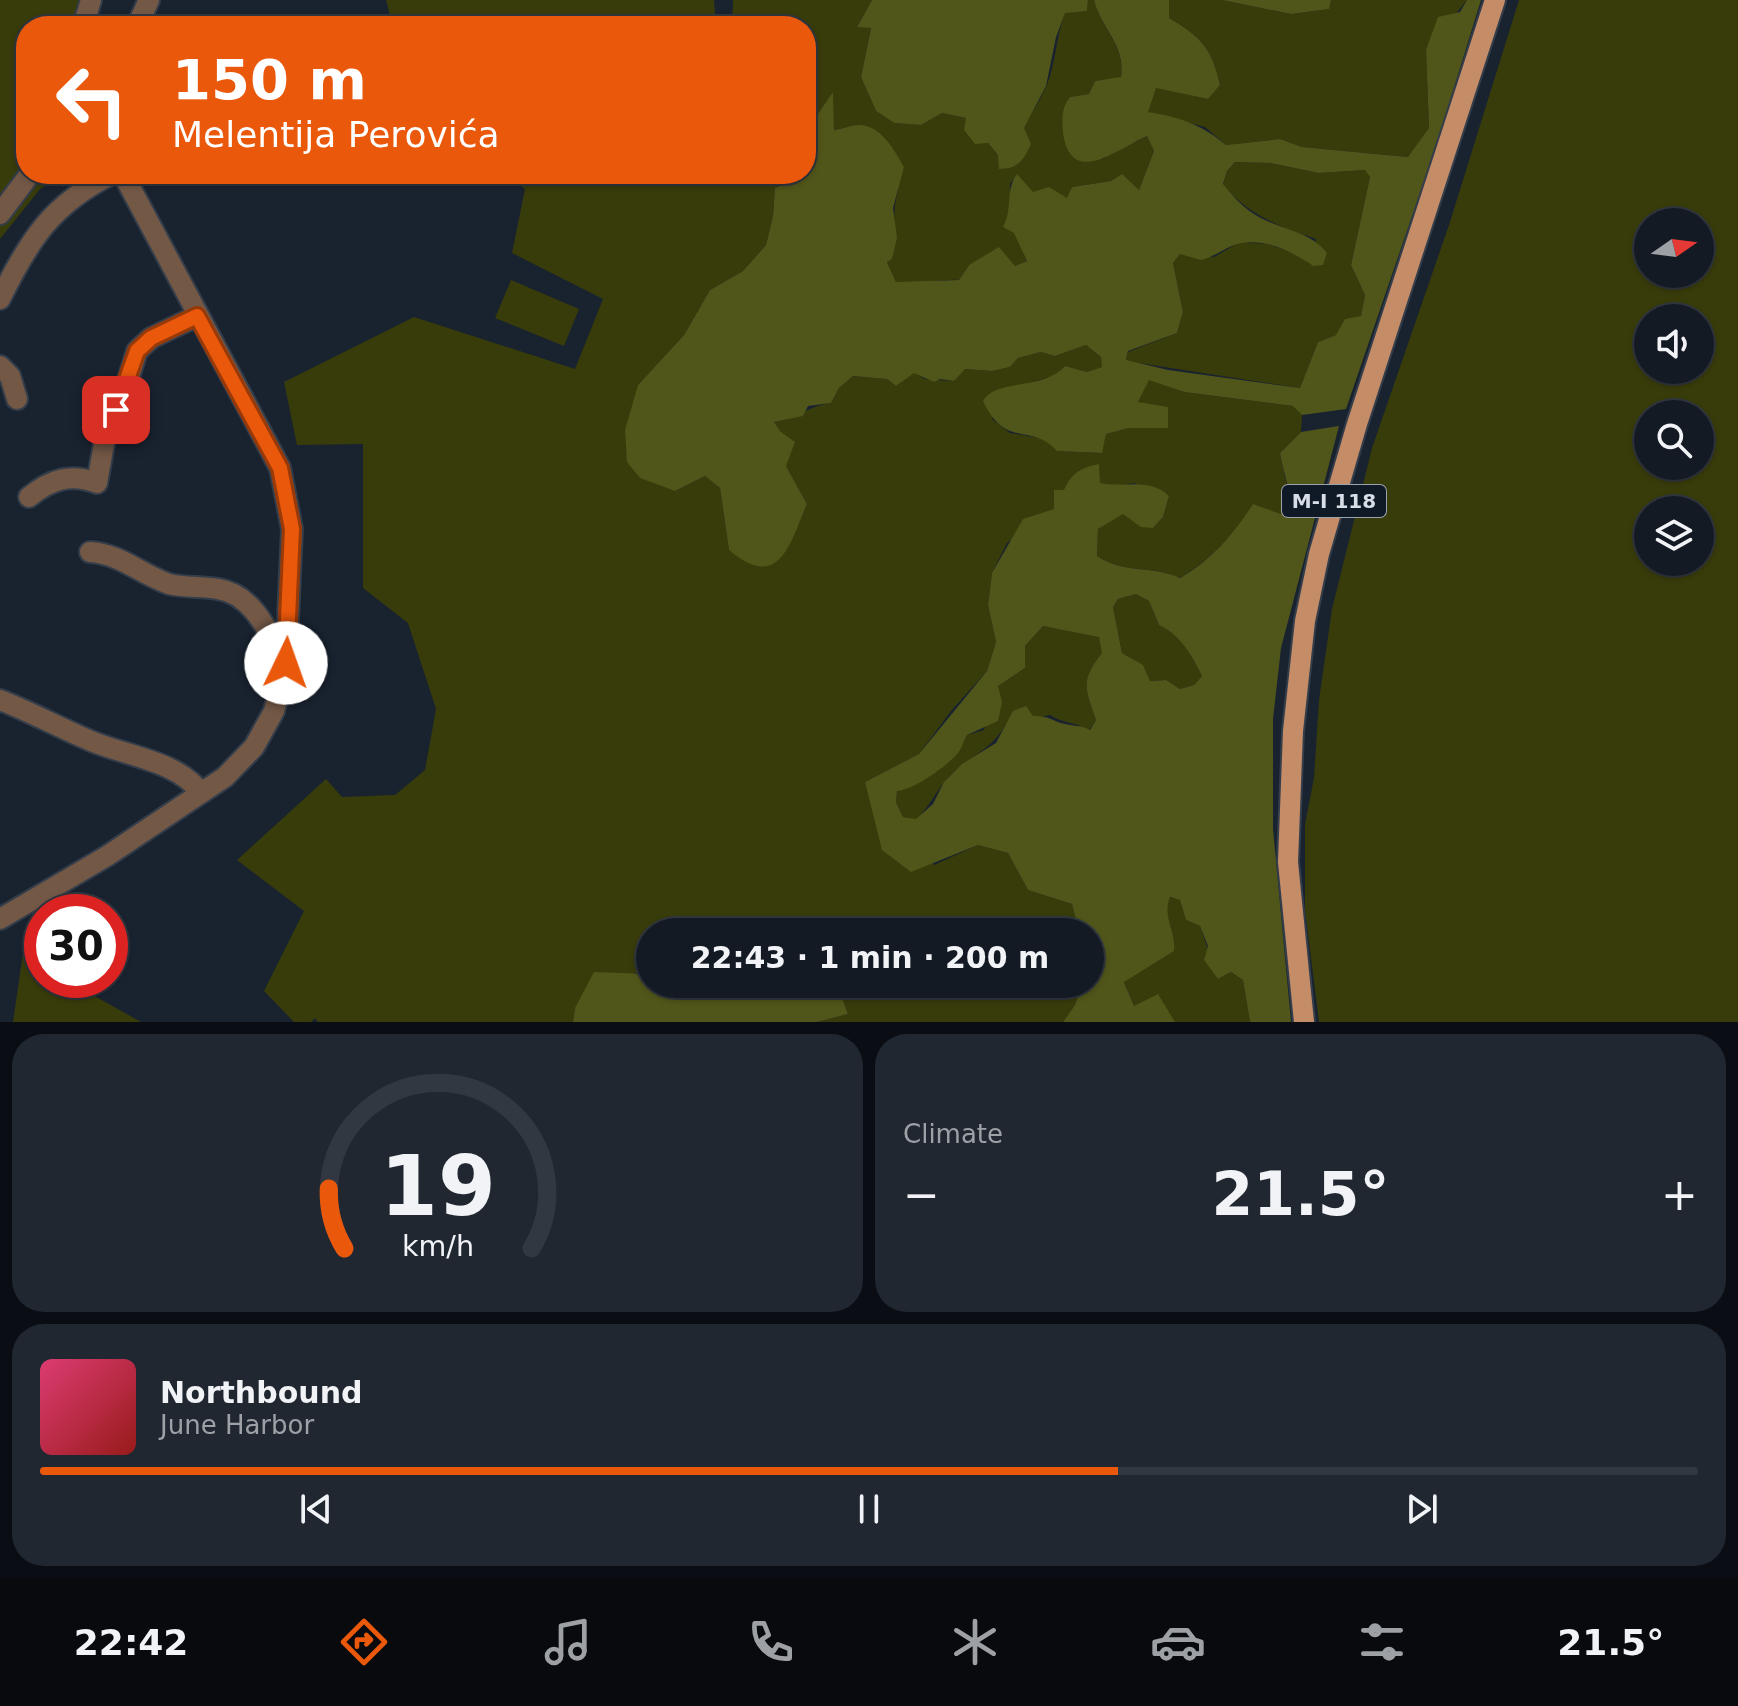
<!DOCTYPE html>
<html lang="en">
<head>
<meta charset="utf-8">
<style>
  body { margin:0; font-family:"DejaVu Sans",sans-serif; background:#202731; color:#f1f3f6; height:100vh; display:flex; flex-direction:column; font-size:30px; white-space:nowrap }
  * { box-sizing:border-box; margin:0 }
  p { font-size:26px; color:#9da1a6 }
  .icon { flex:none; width:44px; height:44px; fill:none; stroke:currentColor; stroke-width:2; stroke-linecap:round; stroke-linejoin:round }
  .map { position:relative; height:1022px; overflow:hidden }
  .drawer { display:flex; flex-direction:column; gap:12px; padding:12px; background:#0a0e14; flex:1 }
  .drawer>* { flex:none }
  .guide { position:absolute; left:16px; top:16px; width:800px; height:168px; border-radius:32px; box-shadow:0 2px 6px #0004,0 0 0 2px #323841; background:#ea580c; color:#fff; overflow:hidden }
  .needle { width:52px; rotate:76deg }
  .fabs { position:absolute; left:1634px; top:208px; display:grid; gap:16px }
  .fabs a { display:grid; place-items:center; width:80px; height:80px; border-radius:50%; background:#131a24; box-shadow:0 2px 6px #0004,0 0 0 2px #323841; font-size:40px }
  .speed { position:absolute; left:24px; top:894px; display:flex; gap:16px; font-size:40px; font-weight:700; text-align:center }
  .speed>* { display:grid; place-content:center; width:104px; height:104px; border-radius:50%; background:#131a24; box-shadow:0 2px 6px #0004,0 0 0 2px #323841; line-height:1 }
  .speed .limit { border:12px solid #d22; background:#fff; color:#111 }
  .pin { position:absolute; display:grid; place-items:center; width:68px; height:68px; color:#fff; margin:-34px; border-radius:16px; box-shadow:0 4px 12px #0006 }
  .me { position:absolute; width:88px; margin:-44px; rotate:3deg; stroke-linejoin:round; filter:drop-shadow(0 0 6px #0008) }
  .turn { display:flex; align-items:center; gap:28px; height:168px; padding:0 24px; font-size:36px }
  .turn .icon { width:104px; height:104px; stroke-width:2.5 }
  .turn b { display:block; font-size:56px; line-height:68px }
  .big { font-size:60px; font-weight:600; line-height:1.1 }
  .drawer .tile { flex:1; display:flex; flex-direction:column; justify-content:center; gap:12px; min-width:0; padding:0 28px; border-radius:32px; background:#202731 }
  .drawer .dial { align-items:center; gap:0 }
  .dial svg { height:208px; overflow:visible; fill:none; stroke:#323841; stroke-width:7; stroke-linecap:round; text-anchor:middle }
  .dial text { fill:#f1f3f6; stroke:none }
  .song { display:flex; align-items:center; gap:24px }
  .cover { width:96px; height:96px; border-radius:12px; background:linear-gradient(135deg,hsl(340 70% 55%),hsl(0 70% 35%)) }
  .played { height:8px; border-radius:4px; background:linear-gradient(90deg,#ea580c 65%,#323841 65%) }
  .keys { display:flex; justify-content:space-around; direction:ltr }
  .heat { display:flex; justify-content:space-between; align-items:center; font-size:44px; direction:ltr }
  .drawer .tiles { flex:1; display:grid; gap:12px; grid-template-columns:1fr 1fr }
  .tile:last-child { grid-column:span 2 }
  .trip { position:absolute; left:636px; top:918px; width:468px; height:80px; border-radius:40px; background:#131a24; box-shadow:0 2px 6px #0004,0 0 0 2px #323841; font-weight:600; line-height:80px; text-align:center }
  .tab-bar { display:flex; height:128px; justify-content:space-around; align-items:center; background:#080a0e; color:#9da1a6 }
  .tab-bar .icon { width:56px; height:56px }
  .tab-bar .selected { color:#ea580c }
  .tab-bar b { font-size:36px; color:#f1f3f6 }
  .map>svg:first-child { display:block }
  .green { fill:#383b0a; fill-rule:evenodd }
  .forest { fill:#50551a; fill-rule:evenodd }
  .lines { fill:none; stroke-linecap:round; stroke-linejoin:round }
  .minor-casing { stroke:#343d4a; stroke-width:24 }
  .major-casing { stroke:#343d4a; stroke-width:24 }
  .minor { stroke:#735846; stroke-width:20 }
  .major { stroke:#c48c67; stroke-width:20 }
  .route-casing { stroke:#983908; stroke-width:20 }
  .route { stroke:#ea580c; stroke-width:14 }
  .labels { text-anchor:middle; stroke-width:8; stroke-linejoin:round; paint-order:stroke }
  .shield { fill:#101926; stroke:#9ba3ad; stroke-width:2 }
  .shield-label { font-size:20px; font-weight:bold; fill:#d7dee7 }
</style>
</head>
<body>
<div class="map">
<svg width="1738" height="1022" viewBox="0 0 1738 1022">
  <rect width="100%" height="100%" fill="#192330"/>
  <g class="green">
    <path d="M 0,0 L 97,0 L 94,12 L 103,26 L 26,26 L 26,174 L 65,174 L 40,189 L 0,239 Z"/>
    <path d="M 386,0 L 714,0 L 715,13 L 711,26 L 393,26 Z"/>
    <path d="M 733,0 L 872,0 L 857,27 L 871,27 L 861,77 L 876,111 L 894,123 L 921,125 L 942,113 L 966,118 L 998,155 C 1018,135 1034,113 1046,87 C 1056,64 1056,36 1065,12 L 1087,11 L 1088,0 L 1094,0 C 1101,29 1126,46 1121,78 L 1095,81 L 1089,94 L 1070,97 L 1102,159 L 1147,136 L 1154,151 L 1139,190 L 1121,175 L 1111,181 L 1072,187 L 1068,198 L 1033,193 L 1017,175 L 1010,184 C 1011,213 1015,234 1027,261 L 1015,266 L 969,265 L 959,280 C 938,278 915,287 896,282 L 887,262 L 892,259 C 897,235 891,213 898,191 L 859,125 L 834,130 L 832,94 L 817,115 L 815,166 L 806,173 L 806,26 L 732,26 Z"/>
    <path d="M 1169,0 L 1222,0 L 1291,14 L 1329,9 L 1331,0 L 1467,0 L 1426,50 L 1429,128 L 1409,157 L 1302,147 L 1280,139 L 1226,145 L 1205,127 L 1147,112 L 1156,87 L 1207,99 L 1220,85 C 1212,48 1201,37 1169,18 Z"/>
    <path d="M 1519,0 L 1738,0 L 1738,1022 L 1319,1022 L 1305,910 L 1305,824 L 1314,778 L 1319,700 L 1332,609 L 1372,448 L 1449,225 ZM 1648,222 L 1700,222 L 1700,274 L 1648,274 ZM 1648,318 L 1700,318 L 1700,370 L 1648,370 ZM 1648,414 L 1700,414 L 1700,466 L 1648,466 ZM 1648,510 L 1700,510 L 1700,562 L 1648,562 Z"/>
    <path d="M 1235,162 L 1269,163 L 1319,173 L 1366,170 L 1370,177 L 1351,265 L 1365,295 L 1361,317 L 1336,335 L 1318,342 L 1300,388 L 1126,361 L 1128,352 L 1177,333 L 1183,312 L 1173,263 L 1180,254 L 1214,257 L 1240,242 L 1267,244 L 1295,253 L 1313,266 L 1316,239 C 1278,226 1249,215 1223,185 L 1227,171 Z"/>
    <path d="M 506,174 L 804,174 L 775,188 L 773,216 L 766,245 L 743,271 L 710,290 L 684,335 L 638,385 L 675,491 L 705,476 L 720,488 L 729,550 L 799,523 L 807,504 L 786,466 L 781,432 L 774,422 C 795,419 809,406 831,403 L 839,388 L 853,376 L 887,379 L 896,386 L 914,372 L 925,379 L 954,381 L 964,369 L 992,371 L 1010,367 L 1018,358 L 1041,352 L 1055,356 L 1086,345 L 1101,357 L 1103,367 L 1087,372 L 1065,366 L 1057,375 L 1008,389 L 992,419 L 1010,433 L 1046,439 L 1058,451 L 1101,453 L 1106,434 L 1129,428 L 1167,428 L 1138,402 L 1149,379 L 1184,392 L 1294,406 L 1302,415 L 1301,432 L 1280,453 C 1283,476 1293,495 1289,517 L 1253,505 C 1233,535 1211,560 1179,578 C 1151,564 1126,575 1097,556 L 1098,529 L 1123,513 L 1153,528 L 1163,517 L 1169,496 L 1134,483 L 1116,486 L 1099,483 L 1099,465 L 1065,490 L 1054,509 L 1007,543 L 992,573 L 988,605 L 996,642 L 987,671 L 951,711 L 919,754 L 865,782 L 934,865 L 978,845 L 1008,853 L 1028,890 L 1072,904 L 1079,932 L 766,932 L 754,926 L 743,932 L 650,932 L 650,974 L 635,973 L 575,1008 L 573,1022 L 318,1022 L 315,1018 L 311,1022 L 294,1022 L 264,991 L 304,911 L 237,860 L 326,779 L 342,797 L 395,795 L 425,770 L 436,709 L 408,623 L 363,588 L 363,444 L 297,445 L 284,382 L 414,317 L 575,369 L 603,299 L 512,253 L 525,189 Z"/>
    <path d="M 511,280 L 579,309 L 564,346 L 495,318 Z"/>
    <path d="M 1136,594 L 1149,601 L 1159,625 C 1180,635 1192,655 1202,676 L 1194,685 L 1180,689 L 1166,680 L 1149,681 L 1142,665 L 1122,653 L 1113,607 L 1118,599 Z"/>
    <path d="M 1043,626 L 1099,636 L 1103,652 C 1080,681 1085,688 1096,720 L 1089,730 C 1076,722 1064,724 1050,715 L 1006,724 C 991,752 967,756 947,779 C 935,793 929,807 916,820 L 903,817 L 896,802 L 897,791 C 926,776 953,765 967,735 L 984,730 L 998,686 L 1025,668 L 1025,646 Z"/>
    <path d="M 1169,897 L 1180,900 L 1186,920 L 1200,926 L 1218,979 L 1231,972 L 1243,980 L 1250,1022 L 1175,1022 L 1134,1006 L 1124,981 L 1173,951 C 1176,931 1162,917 1169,897 Z"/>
    <path d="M 23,953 L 42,965 L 42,980 L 66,980 L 141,1022 L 13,1022 Z"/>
    <path d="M 837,984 L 1082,984 L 1075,1005 L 1063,1022 L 817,1022 L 848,1014 Z"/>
  </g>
  <g class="forest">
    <path d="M 872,0 L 1088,0 L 1087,11 L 1065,13 L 1056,37 L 1046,86 L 1024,128 L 1031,144 C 1023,161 1018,169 999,169 L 998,155 L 988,143 L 975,144 L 964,130 L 966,118 L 942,113 L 921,125 L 894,123 L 876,111 L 861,77 L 871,28 L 857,27 Z"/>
    <path d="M 1094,0 L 1169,0 L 1169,18 C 1201,37 1212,48 1220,85 L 1208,99 L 1156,88 L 1148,112 C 1179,117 1201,124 1226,145 L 1280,139 L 1302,147 L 1408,157 L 1429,128 L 1426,50 L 1438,17 L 1460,12 L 1467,0 L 1481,0 L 1435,149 L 1346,409 L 1302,415 L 1293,406 L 1184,392 L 1149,380 L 1138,402 L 1168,407 L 1168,428 L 1129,428 L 1106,434 L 1102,453 L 1057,451 C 1031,422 1006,450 983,401 C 996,378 1043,391 1065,366 L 1087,372 L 1102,367 L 1101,357 L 1086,345 L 1055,356 L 1041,352 L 1018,358 L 1010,367 L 992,371 L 965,369 L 954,381 L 940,379 L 934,382 L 914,373 L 896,386 L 887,379 L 853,376 L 839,388 L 831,403 L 808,406 L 803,416 L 774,422 L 781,432 L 795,442 L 786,466 L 807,504 C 790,543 780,593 729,550 L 720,488 L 705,476 L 675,491 L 640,478 L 627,462 L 625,430 L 638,385 L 684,335 L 710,290 L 743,271 L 766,245 L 773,216 L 775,188 L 797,179 L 815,166 L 817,115 L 833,92 L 834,130 C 843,129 851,125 859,125 C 881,125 895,151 904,167 L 893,208 L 897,238 L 892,259 L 887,262 L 896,282 L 959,280 L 969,265 L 999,247 L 1015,266 L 1027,261 L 1014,233 L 1003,227 C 1013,209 1005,190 1017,174 L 1033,192 L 1049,187 L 1067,198 L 1072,187 L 1111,181 L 1122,174 L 1139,190 L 1154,151 L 1147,136 C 1116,150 1071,188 1063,133 C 1062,120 1061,108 1070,97 L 1089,94 L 1095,81 L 1121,77 C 1126,45 1101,29 1094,0 ZM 1235,162 L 1270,163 L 1319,173 L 1365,170 L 1370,177 L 1351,265 L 1365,295 L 1361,316 L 1345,319 L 1336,335 L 1318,342 L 1300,388 L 1168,370 L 1126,360 L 1128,351 L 1177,333 L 1183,312 L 1173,263 L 1180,254 L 1201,260 C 1215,257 1228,245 1242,243 C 1267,239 1293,252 1313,266 L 1323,265 L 1327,253 C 1311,233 1289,231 1267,221 C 1248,213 1236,200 1223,184 L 1227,171 Z"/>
    <path d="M 1222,0 L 1331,0 L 1329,9 L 1291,14 Z"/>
    <path d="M 1339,426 L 1281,648 L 1273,719 L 1273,829 L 1291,1022 L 1250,1022 L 1243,980 L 1231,972 L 1218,979 L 1204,960 L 1208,946 L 1200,926 L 1186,920 L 1180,900 L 1170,897 C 1162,917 1176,930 1174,951 L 1124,982 L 1134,1006 L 1158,994 L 1175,1022 L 1063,1022 L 1075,1005 L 1082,984 L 1090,984 L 1090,932 L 1079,932 L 1072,904 L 1028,890 L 1008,853 L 978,845 L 911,872 L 882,850 L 865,782 L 919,754 L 987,671 L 996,642 L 988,605 L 992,573 L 1023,519 L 1054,509 L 1054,490 L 1064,490 C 1072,472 1081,468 1099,464 L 1100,483 C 1124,488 1149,477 1169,496 L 1163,517 L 1153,528 L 1141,527 L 1123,514 L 1098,529 L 1097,556 C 1123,574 1152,565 1180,578 C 1211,560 1233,535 1253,504 L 1289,517 C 1294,495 1283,475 1280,453 L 1301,432 ZM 1136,594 L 1149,601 L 1159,625 C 1180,635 1192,655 1202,676 L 1194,685 L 1180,689 L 1166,680 L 1150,681 L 1143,665 L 1122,653 L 1113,607 L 1118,599 ZM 1043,626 L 1099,637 L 1102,653 C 1080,681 1085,688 1096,720 L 1090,730 C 1080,724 1075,727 1065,724 C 1052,721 1048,715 1033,716 L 1026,706 L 1013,711 L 996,743 L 962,764 L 944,782 L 933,804 L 916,819 L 903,817 L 896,802 L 897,791 C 914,790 947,766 958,753 C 962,748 964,740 967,735 L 998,721 L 1002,702 L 998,686 L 1025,668 L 1025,646 Z"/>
    <path d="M 594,972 L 650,974 L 650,984 L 837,984 L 848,1014 L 817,1022 L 573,1022 L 575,1008 Z"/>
  </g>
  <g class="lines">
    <defs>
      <g id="minor">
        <path d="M 83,26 L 91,0"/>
        <path d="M 137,26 L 149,0"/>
        <path d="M 0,214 L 30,174"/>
        <path d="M 0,299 C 29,240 52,204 112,174"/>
        <path d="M 0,366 L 10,376 L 17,399"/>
        <path d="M 29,497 C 51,479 71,473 97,483 L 107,427 L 124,393 L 137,351 L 151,338 L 197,316"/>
        <path d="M 90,552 C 121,554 140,574 169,584 C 184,588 203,586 218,589 C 254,594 270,636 286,663"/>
        <path d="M 0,700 C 31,712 60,728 91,741 C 126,756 178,761 201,793"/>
        <path d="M 0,919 L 107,856 L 225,777 L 254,747 L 274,711 L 286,663 L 292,529 L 280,468 L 123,174"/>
      </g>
      <path id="major" d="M 1304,1022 L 1288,862 L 1293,731 L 1305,621 L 1319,554 L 1357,424 L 1495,0"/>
    </defs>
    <use href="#minor" class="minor-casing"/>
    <use href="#major" class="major-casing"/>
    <use href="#minor" class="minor"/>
    <use href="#major" class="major"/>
  </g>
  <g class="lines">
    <defs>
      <path id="route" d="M 116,410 L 137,351 L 151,338 L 197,316 L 280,468 L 292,529 L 286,663"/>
    </defs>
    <use href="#route" class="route-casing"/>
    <use href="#route" class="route"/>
  </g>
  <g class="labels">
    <rect class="shield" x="1282" y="485" width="104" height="32" rx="6"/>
    <g class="shield-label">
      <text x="1334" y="508">M-I 118</text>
    </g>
  </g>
</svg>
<div class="fabs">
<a><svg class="needle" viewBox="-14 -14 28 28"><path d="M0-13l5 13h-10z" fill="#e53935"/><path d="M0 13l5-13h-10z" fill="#9da1a6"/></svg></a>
<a><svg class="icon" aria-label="sound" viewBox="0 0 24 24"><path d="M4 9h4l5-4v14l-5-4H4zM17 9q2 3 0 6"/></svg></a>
<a><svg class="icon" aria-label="search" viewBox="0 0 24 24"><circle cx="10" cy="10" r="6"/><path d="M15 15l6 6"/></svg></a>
<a><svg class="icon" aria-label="layers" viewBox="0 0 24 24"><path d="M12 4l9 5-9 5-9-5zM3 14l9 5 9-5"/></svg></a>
</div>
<div class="speed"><div class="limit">30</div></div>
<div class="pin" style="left:116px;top:410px;background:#d93025"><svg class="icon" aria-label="arrive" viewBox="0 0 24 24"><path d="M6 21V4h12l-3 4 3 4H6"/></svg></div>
<svg class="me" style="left:286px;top:663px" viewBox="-20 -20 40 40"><circle r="19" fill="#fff"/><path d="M0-13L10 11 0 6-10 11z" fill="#ea580c"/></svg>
<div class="trip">22:43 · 1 min · 200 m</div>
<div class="guide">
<div class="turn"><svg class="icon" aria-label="left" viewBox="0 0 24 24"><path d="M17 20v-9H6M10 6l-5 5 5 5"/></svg><div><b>150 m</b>Melentija Perovića</div></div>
</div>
</div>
<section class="drawer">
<div class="tiles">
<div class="tile dial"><svg viewBox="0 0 100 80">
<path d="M14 69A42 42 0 1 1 86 69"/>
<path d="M14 69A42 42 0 0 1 8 46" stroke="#ea580c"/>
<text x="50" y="56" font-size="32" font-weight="700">19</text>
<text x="50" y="72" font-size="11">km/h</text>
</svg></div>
<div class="tile"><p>Climate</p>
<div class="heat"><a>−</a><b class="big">21.5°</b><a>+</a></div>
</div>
<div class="tile">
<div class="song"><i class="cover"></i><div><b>Northbound</b><p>June Harbor</p></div></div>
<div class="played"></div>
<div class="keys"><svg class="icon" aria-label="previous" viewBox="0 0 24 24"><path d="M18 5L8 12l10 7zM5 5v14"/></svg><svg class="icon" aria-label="pause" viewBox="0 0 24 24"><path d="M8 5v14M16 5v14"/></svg><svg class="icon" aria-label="next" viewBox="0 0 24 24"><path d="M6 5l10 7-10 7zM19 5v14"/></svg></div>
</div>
</div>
</section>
<nav class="tab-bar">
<b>22:42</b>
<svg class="icon selected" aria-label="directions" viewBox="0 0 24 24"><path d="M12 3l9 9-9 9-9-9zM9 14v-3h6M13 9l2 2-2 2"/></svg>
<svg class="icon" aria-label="music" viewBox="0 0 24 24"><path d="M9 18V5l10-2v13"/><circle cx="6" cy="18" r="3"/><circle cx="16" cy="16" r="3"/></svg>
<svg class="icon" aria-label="phone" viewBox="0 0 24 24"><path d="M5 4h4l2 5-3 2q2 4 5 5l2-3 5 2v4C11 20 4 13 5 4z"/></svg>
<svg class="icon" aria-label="climate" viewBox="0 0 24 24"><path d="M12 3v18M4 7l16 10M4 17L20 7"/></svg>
<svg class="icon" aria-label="car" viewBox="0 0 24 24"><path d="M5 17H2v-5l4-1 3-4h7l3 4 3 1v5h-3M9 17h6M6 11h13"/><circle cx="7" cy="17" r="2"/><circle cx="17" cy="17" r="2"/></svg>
<svg class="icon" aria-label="filters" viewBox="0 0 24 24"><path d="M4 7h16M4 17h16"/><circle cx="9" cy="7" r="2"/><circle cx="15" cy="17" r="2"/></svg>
<b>21.5°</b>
</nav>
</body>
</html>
